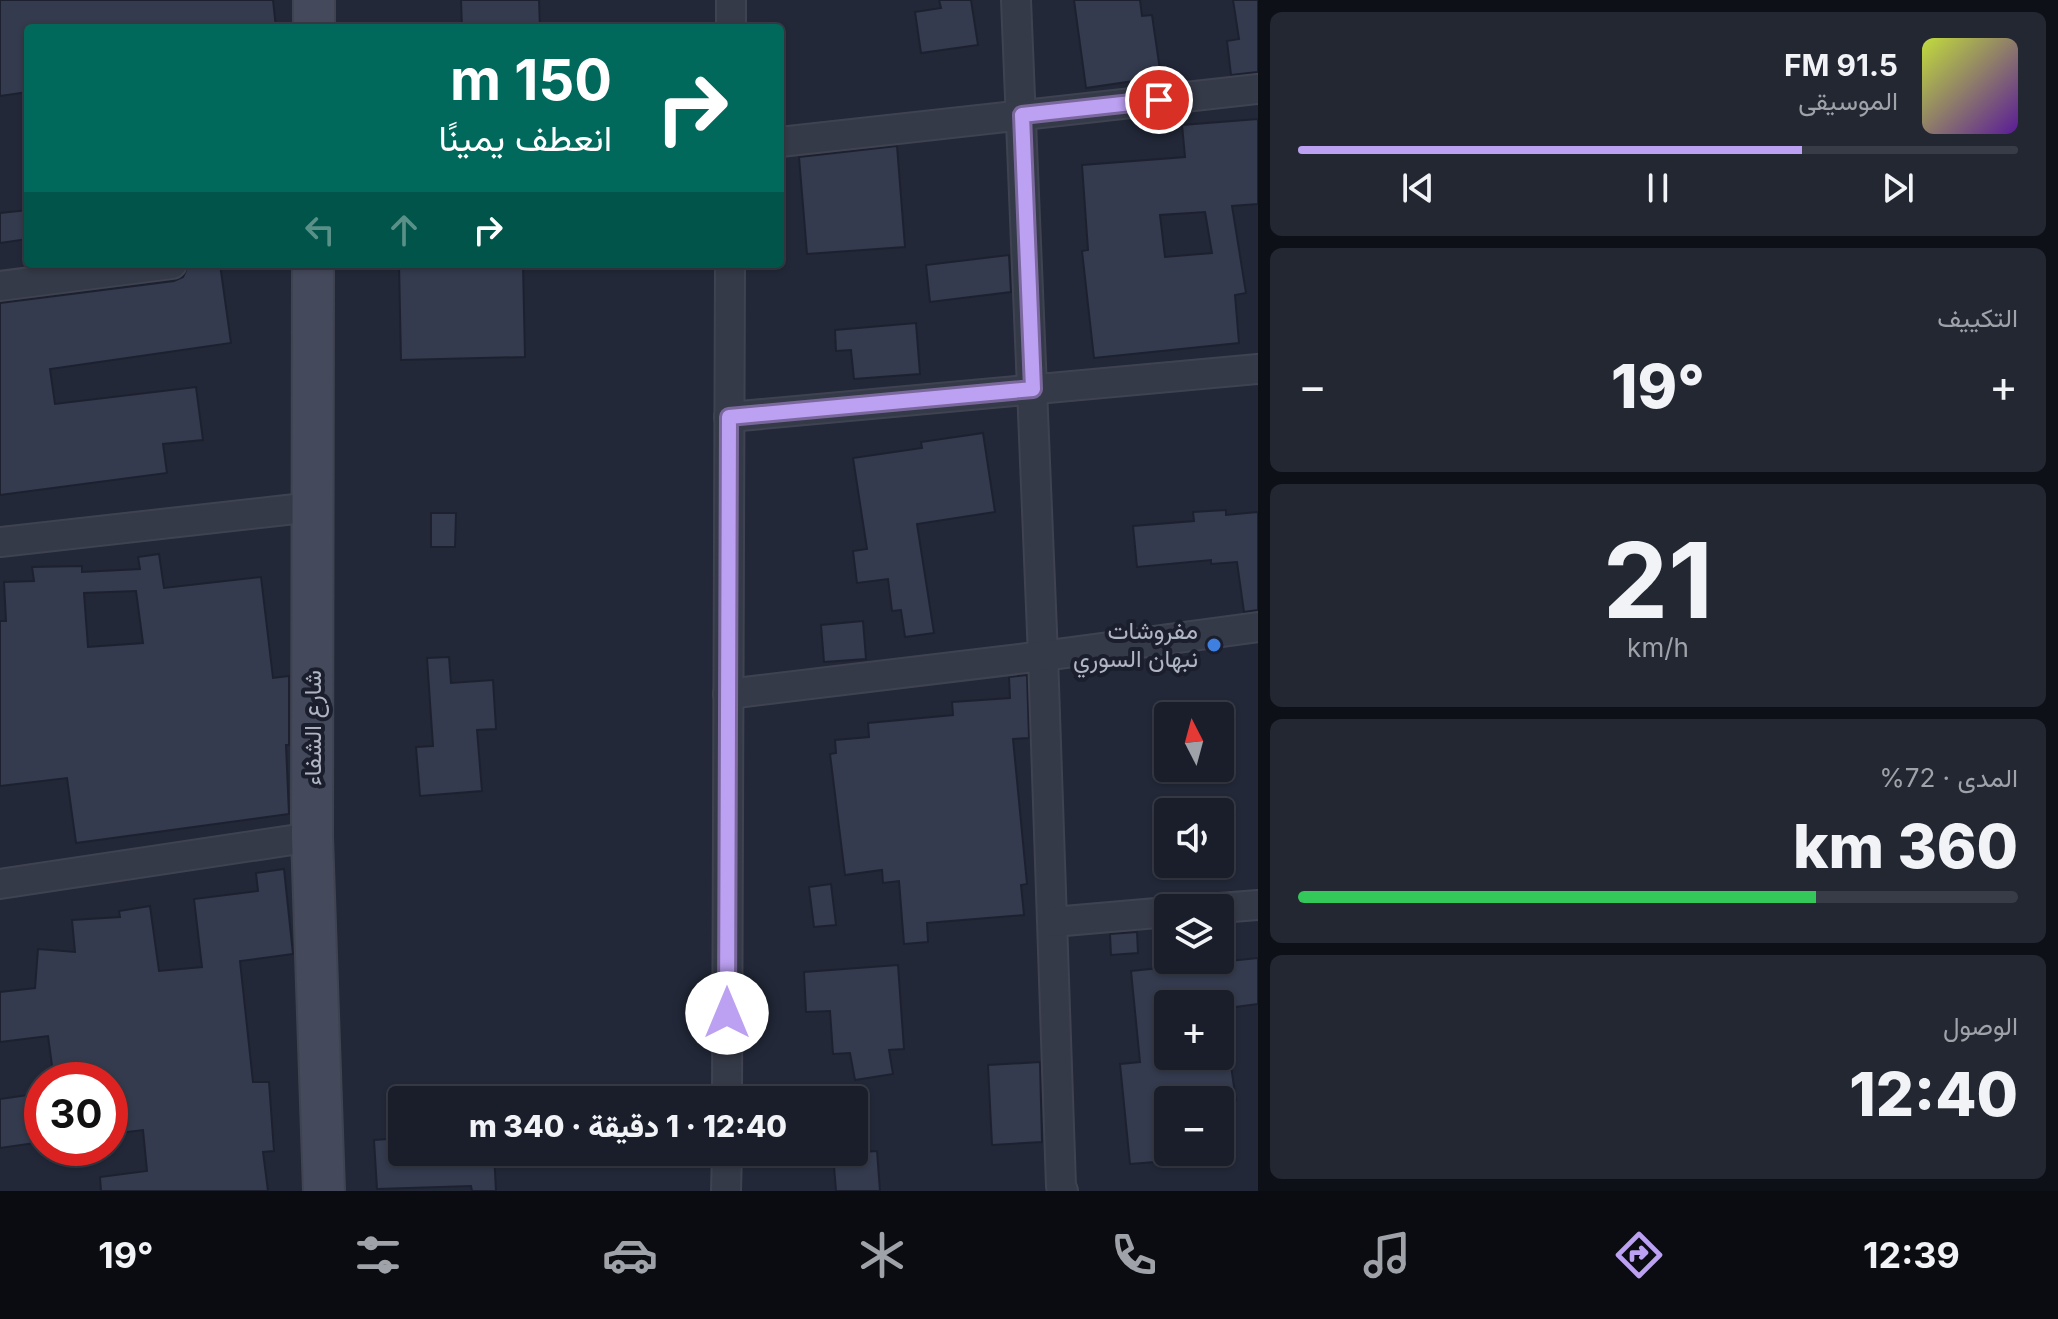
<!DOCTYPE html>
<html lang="ar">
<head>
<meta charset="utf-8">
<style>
  body { margin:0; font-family:Inter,Vazirmatn,sans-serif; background:#232732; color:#f1f3f6; direction:rtl; height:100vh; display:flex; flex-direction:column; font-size:30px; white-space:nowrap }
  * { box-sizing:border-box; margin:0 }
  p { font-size:26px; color:#9fa2a8 }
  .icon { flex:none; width:44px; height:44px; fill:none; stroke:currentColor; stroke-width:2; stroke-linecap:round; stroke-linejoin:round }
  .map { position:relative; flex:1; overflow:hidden; direction:ltr }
  .side { display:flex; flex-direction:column; gap:12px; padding:12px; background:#0e1017; width:800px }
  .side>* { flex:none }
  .guide { position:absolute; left:24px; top:24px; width:760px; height:244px; border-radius:8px; box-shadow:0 2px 6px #0004,0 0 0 2px #383c47; direction:rtl; background:#00695c; color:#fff; overflow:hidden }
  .needle { width:52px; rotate:354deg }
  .buttons { position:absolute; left:1154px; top:702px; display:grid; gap:16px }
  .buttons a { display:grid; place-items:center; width:80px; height:80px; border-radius:8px; background:#1a1e2a; box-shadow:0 2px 6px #0004,0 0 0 2px #383c47; font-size:40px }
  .speed { position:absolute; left:24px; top:1062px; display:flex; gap:16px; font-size:40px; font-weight:700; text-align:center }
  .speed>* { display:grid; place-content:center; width:104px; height:104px; border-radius:50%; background:#1a1e2a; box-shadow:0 2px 6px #0004,0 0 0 2px #383c47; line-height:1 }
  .speed .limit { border:12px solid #d22; background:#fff; color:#111 }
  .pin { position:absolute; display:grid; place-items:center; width:68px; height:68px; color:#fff; margin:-34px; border:4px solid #fff; border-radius:50%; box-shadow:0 2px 8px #0007 }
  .me { position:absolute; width:88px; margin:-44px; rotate:0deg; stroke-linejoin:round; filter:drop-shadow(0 0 6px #0008) }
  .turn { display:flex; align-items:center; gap:28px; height:168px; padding:0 40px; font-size:36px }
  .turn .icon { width:104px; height:104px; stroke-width:2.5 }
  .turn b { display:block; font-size:56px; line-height:68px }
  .lanes { display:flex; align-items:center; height:76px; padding:0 40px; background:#0003; justify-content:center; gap:40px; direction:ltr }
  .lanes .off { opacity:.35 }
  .big { font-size:60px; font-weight:800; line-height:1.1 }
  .side .widget { flex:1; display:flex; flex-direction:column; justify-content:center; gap:12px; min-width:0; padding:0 28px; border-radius:12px; background:#232732 }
  .side .dial { align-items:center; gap:0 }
  .dial b { font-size:104px; line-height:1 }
  .song { display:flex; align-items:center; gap:24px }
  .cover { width:96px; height:96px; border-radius:12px; background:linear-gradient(135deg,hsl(70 70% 55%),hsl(270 70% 35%)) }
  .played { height:8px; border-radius:4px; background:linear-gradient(90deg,#bca0f2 70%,#383c47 70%) }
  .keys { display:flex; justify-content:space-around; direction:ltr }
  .heat { display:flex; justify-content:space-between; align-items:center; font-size:44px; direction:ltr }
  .charge { height:12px; border-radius:6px; background:linear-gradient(90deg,#34c759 72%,#383c47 0) }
  .trip { position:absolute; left:388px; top:1086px; width:480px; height:80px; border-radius:8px; background:#1a1e2a; box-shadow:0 2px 6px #0004,0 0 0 2px #383c47; font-weight:800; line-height:80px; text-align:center; direction:rtl }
  .tab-bar { display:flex; height:128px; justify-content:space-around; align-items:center; background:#0a0c11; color:#9fa2a8 }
  .tab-bar .icon { width:56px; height:56px }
  .tab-bar .current { color:#bca0f2 }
  .tab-bar b { font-size:36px; color:#f1f3f6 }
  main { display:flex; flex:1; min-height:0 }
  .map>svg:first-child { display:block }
  .building { fill:#343b4e; stroke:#1d212f; stroke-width:2; fill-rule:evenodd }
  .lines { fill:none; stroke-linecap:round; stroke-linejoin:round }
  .street-casing { stroke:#3f4351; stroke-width:32 }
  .secondary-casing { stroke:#3f4351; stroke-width:44 }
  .street { stroke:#353a48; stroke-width:28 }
  .secondary { stroke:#44495b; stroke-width:40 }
  .route-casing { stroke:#7a689d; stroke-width:20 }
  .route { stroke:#bca0f2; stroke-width:14 }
  .shop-dot { fill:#3f7fe0; stroke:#1b1f2d; stroke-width:3 }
  .labels { text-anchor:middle; stroke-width:8; stroke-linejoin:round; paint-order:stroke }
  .poi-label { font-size:24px; fill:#b0b5c4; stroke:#1b1f2d; text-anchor:end }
  .street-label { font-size:24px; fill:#b0b5c4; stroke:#1b1f2d }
</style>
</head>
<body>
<main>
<section class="side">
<div class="widget">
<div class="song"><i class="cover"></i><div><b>91.5 FM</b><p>الموسيقى</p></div></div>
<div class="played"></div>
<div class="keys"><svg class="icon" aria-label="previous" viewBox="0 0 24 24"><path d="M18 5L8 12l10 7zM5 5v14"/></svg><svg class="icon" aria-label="pause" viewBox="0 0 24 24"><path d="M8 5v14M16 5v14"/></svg><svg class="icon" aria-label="next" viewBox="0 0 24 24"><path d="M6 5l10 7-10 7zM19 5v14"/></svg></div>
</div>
<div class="widget"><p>التكييف</p>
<div class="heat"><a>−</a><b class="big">19°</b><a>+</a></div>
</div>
<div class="widget dial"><b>21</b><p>km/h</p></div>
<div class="widget"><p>المدى · 72%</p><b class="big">360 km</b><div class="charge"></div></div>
<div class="widget"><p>الوصول</p><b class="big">12:40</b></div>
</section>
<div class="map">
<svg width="1258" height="1191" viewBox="0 0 1258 1191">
  <rect width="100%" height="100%" fill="#222838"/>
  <g class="building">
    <path d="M 0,0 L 273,0 L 276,28 L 28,28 L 28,92 L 0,96 Z"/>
    <path d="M 461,0 L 539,0 L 540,28 L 462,28 Z"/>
    <path d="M 939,0 L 971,0 L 978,45 L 921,53 L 915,12 L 941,8 Z"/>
    <path d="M 1074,0 L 1140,0 L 1142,16 L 1152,15 L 1161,77 L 1086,88 Z"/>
    <path d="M 1233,0 L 1258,0 L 1258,72 L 1231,75 L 1227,41 L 1239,39 Z"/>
    <path d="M 1258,119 L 1258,204 L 1232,206 L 1246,293 L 1235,295 L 1239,343 L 1094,358 L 1082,251 L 1088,250 L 1082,165 L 1185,157 L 1182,125 ZM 1205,212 L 1212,253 L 1165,257 L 1160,215 Z"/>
    <path d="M 897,146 L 905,247 L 807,254 L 799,157 Z"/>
    <path d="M 28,210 L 28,239 L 0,243 L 0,213 Z"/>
    <path d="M 1009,255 L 1011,292 L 930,302 L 926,265 Z"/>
    <path d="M 189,264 L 220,264 L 231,343 L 50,369 L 55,404 L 196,387 L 203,440 L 163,444 L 167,473 L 0,495 L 0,303 L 174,281 L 183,277 Z"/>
    <path d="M 399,264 L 523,264 L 525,357 L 401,360 Z"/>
    <path d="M 916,323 L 920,374 L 854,379 L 851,350 L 836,351 L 835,330 Z"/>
    <path d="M 983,433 L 995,512 L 917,524 L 934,633 L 905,637 L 901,610 L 892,611 L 888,579 L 857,583 L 853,551 L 867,549 L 853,458 L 922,448 L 921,442 Z"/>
    <path d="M 1226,510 L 1226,515 L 1258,512 L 1258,610 L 1244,612 L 1237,562 L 1211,564 L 1211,560 L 1137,567 L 1133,526 L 1194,521 L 1193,512 Z"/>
    <path d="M 431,513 L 456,513 L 455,547 L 431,547 Z"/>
    <path d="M 159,554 L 164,588 L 261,577 L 273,678 L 289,676 L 289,745 L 286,745 L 289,814 L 76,843 L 67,778 L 0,786 L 0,621 L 6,621 L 4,582 L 34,581 L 32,567 L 82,566 L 82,572 L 140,569 L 138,557 ZM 136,591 L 143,643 L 88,647 L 84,593 Z"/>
    <path d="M 863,621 L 866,659 L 824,662 L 821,625 Z"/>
    <path d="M 449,657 L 451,683 L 493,680 L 496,729 L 477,730 L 482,791 L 420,796 L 416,747 L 433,746 L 427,658 Z"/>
    <path d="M 1027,675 L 1029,738 L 1013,739 L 1027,884 L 1021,885 L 1024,915 L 927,923 L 928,942 L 904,944 L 899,881 L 883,883 L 882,870 L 845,875 L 830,754 L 836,753 L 835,740 L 869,737 L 868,723 L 953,715 L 952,702 L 1010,698 L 1009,677 Z"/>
    <path d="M 284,869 L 293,954 L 240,961 L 253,1082 L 269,1082 L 274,1151 L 263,1152 L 268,1191 L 101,1191 L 100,1177 L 147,1171 L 143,1130 L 110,1134 L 110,1080 L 54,1080 L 48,1036 L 0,1042 L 0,992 L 35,988 L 38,949 L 75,952 L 72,920 L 120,917 L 119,911 L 150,906 L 159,971 L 202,967 L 194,899 L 258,891 L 256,873 Z"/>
    <path d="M 831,884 L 836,925 L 814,927 L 809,887 Z"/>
    <path d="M 1137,932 L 1138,953 L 1111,955 L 1110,934 Z"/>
    <path d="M 1258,958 L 1258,1004 L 1220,1009 L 1220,1004 L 1168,1004 L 1168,1056 L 1213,1056 L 1214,1062 L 1230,1059 L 1236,1100 L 1168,1100 L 1168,1161 L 1130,1164 L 1120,1064 L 1140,1062 L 1131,971 Z"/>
    <path d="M 898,965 L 904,1049 L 889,1050 L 893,1074 L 855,1080 L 850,1053 L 833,1054 L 830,1011 L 806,1012 L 804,972 Z"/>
    <path d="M 1040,1062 L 1042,1142 L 992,1145 L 988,1065 Z"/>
    <path d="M 42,1093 L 42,1142 L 0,1148 L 0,1099 Z"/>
    <path d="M 402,1138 L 402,1152 L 494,1152 L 496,1191 L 472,1191 L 471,1186 L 377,1189 L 374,1140 Z"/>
    <path d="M 877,1151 L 880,1191 L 836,1191 L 833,1154 Z"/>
  </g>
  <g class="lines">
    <defs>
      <g id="street">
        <path d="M 1016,0 L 1043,656 L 1061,1186 L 1063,1191"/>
        <path d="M 731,28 L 731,0"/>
        <path d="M 780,142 L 1258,89"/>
        <path d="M 0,286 L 172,264"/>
        <path d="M 729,417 L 1258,369"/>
        <path d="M 0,542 L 313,507"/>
        <path d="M 728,694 L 1043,656 L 1258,627"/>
        <path d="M 0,884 L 312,837"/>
        <path d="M 1220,908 L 1258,905"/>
        <path d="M 1053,922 L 1168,912"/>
        <path d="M 727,1100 L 730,264"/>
        <path d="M 726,1191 L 727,1152"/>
      </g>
      <g id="secondary">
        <path d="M 314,28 L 314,0"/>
        <path d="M 313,264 L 312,837 L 324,1191"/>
      </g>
    </defs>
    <use href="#street" class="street-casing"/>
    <use href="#secondary" class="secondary-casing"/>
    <use href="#street" class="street"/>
    <use href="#secondary" class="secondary"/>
  </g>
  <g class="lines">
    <defs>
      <path id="route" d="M 727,1013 L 729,417 L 1033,389 L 1022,115 L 1159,100"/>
    </defs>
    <use href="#route" class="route-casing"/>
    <use href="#route" class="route"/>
  </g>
  <circle class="shop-dot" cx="1214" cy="645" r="8"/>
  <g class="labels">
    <g class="poi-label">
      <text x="1198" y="639">مفروشات<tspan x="1198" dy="28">نبهان السوري</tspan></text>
    </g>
    <g class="street-label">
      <text transform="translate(313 728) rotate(-90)" y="8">شارع الشفاء</text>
    </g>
  </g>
</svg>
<div class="buttons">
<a><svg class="needle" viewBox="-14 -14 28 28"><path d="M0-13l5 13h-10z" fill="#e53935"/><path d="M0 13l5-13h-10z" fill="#9fa2a8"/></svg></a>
<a><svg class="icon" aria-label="sound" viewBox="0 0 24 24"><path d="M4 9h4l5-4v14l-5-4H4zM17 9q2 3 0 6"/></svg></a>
<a><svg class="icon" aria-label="layers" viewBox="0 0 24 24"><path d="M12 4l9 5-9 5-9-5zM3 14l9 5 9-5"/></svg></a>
<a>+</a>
<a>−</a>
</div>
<div class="speed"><div class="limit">30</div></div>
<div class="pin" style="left:1159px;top:100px;background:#d93025"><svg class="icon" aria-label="arrive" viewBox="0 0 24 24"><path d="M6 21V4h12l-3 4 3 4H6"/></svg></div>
<svg class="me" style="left:727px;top:1013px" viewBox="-20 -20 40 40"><circle r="19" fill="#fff"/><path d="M0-13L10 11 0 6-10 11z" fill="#bca0f2"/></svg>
<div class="trip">12:40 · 1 دقيقة · 340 m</div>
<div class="guide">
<div class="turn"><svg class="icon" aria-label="right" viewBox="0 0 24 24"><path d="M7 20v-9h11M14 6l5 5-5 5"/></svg><div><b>150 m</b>انعطف يمينًا</div></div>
<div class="lanes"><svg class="icon off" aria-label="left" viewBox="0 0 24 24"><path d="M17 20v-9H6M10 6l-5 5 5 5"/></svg><svg class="icon off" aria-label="ahead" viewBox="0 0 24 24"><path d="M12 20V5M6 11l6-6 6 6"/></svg><svg class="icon" aria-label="right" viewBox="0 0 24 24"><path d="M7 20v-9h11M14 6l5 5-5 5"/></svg></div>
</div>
</div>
</main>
<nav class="tab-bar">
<b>12:39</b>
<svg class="icon current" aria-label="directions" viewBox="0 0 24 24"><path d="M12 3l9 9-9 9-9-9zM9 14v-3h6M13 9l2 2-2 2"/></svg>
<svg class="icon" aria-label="music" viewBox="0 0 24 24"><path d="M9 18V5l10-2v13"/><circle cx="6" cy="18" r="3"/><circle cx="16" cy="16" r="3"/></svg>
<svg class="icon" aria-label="phone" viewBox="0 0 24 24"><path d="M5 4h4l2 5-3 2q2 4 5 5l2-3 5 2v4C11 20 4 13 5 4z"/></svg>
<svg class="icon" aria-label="climate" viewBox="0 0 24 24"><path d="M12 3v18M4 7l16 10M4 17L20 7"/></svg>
<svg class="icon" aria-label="car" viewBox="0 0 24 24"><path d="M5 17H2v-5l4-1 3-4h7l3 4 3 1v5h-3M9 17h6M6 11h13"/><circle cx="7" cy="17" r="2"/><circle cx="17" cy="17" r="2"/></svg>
<svg class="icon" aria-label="filters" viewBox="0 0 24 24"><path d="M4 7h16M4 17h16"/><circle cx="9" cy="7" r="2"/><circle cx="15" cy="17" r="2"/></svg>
<b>19°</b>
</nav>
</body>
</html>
